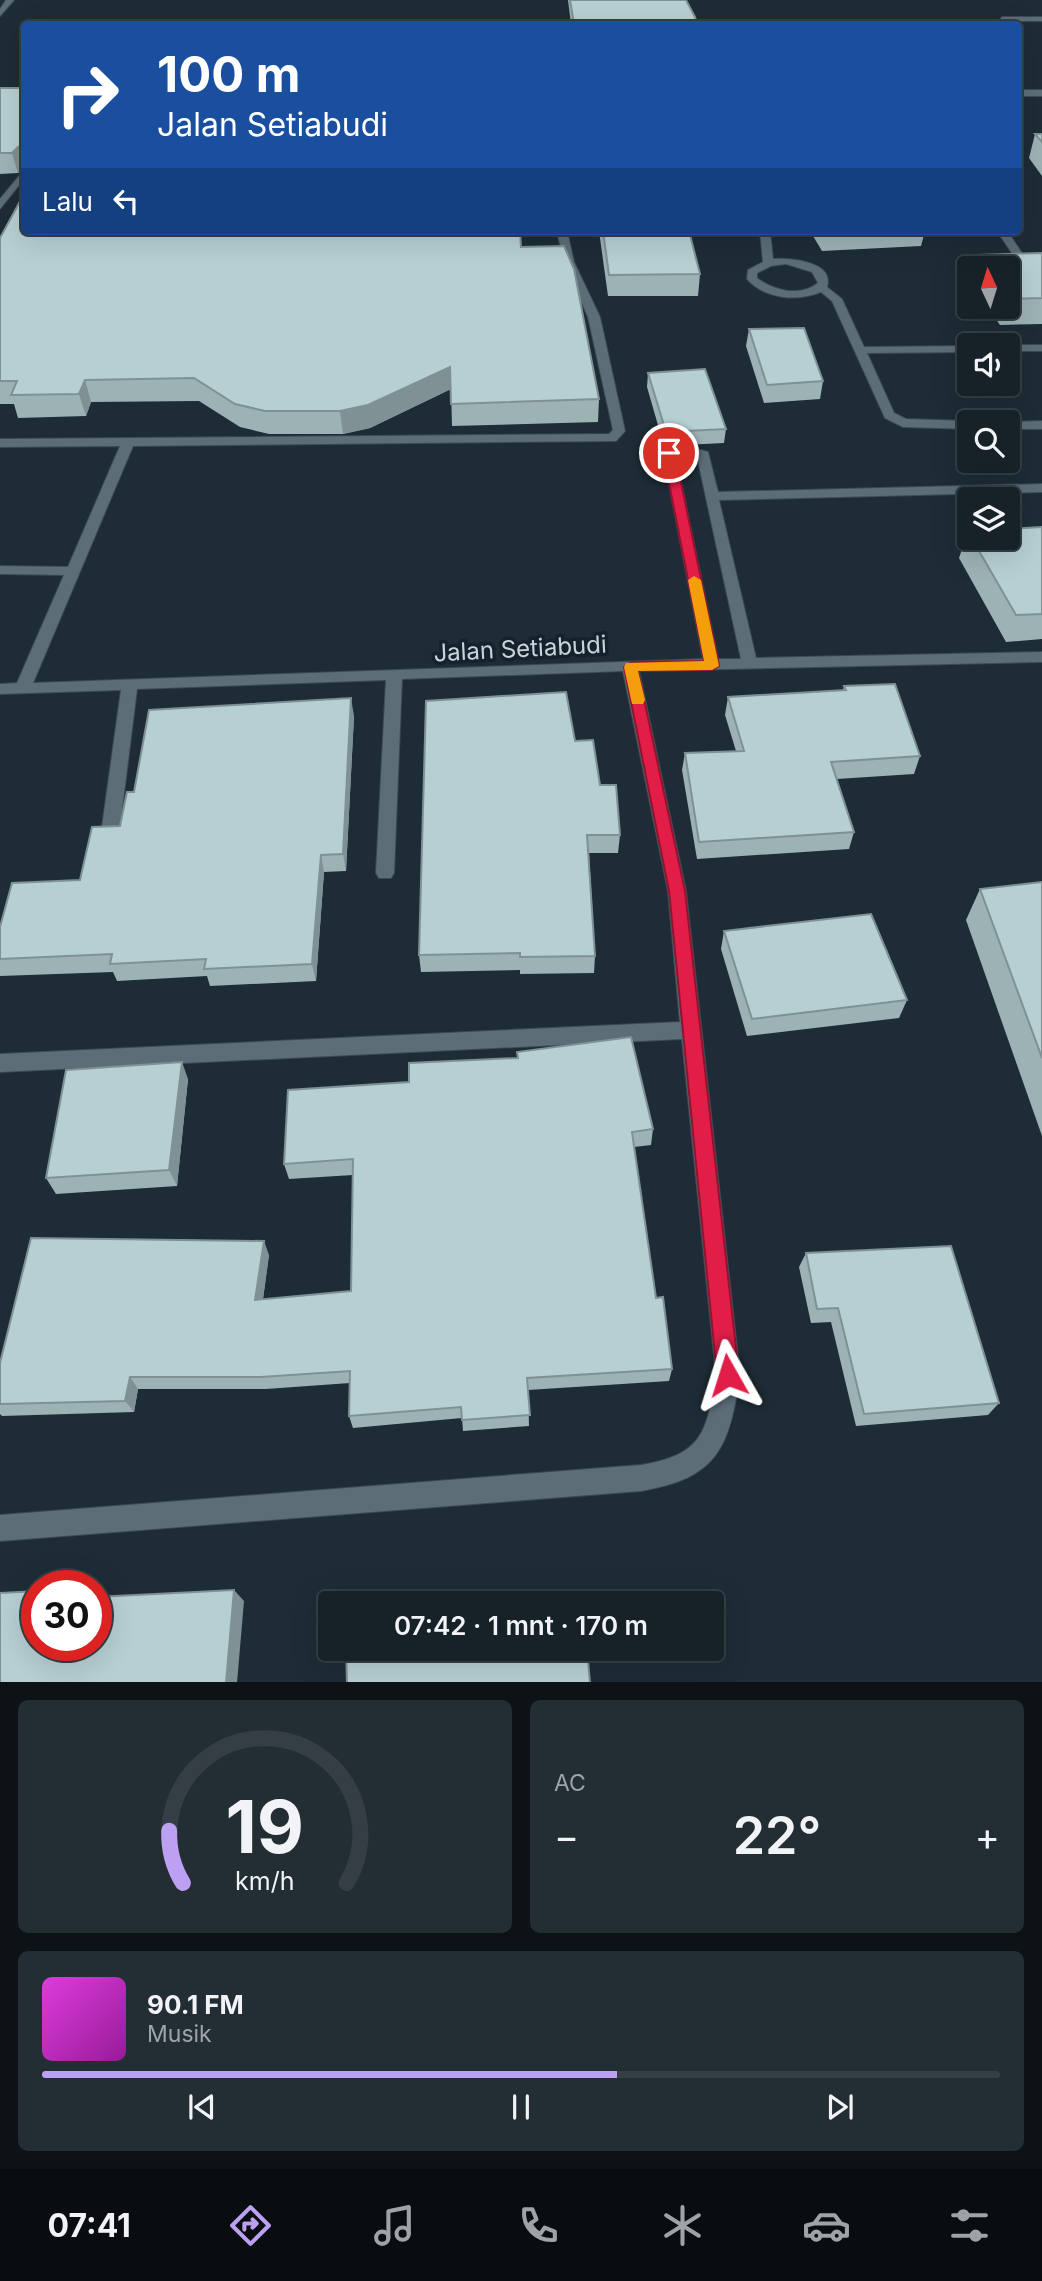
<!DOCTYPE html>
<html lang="id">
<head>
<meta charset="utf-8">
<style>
  body { margin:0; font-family:Inter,sans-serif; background:#232e34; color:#f1f3f6; height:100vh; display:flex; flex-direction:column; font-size:26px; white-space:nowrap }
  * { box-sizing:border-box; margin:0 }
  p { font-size:23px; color:#9ea3a8 }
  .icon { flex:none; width:38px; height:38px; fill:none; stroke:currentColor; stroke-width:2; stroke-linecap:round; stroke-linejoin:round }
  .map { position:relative; height:1682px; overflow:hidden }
  .side { display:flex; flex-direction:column; gap:18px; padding:18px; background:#0c1216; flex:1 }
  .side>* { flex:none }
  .banner { position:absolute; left:21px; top:21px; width:1001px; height:214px; border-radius:7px; box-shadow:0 7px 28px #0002,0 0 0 2px #353e45; background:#1a4fa0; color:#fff; overflow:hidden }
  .needle { width:46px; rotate:356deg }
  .tools { position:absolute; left:957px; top:256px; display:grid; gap:14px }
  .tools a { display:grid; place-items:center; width:63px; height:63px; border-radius:7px; background:#162128; box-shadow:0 7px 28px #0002,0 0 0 2px #353e45; font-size:35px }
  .speed { position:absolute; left:21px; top:1570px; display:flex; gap:14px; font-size:35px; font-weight:700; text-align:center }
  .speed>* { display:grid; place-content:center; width:91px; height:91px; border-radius:50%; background:#162128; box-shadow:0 7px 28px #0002,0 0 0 2px #353e45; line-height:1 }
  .speed .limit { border:10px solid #d22; background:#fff; color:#111 }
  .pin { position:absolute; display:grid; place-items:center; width:60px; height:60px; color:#fff; margin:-30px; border:4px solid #fff; border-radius:50%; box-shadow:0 2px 7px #0007 }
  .me { position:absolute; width:77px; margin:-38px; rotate:354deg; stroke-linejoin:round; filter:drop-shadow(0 0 5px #0008) }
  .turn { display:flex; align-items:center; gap:24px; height:147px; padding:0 21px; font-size:32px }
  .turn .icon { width:91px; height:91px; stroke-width:2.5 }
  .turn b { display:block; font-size:49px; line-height:60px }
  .then { display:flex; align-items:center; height:66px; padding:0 21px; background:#0003; gap:14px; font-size:26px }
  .big { font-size:52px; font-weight:600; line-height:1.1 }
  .side .tile { flex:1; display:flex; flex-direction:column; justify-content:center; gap:10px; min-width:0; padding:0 24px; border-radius:10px; background:#232e34 }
  .side .dial { align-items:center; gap:0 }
  .dial svg { height:182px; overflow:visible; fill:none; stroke:#353e45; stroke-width:7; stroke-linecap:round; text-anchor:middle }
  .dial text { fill:#f1f3f6; stroke:none }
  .song { display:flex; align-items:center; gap:21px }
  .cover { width:84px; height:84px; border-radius:10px; background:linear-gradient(135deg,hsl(300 70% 55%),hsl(300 70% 35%)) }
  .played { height:7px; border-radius:4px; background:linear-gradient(90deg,#bca0f2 60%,#353e45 60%) }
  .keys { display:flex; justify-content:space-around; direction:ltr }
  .heat { display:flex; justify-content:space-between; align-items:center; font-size:38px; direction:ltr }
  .side .tiles { flex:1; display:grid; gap:18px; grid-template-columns:1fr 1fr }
  .tile:last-child { grid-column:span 2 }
  .trip { position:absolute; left:318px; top:1591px; width:406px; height:70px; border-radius:7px; background:#162128; box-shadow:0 7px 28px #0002,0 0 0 2px #353e45; font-weight:600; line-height:70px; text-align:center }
  .dock { display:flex; height:112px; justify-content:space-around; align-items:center; background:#090d10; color:#9ea3a8 }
  .dock .icon { width:49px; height:49px }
  .dock .current { color:#bca0f2 }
  .dock b { font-size:32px; color:#f1f3f6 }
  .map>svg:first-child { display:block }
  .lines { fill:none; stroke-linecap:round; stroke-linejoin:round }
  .minor-casing { stroke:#3d4952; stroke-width:2 }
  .minor { fill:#5c6d78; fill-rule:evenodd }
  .wall { fill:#9db2b5 }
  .shaded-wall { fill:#7f9194 }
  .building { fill:#b6cfd3; stroke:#7f9194; stroke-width:2 }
  .route { fill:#e11d48; stroke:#92132f; stroke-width:2 }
  .slow { fill:#f59e0b }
  .labels { text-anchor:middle; stroke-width:7; stroke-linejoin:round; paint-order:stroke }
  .street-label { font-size:24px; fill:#c9d3d9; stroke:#13222c }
</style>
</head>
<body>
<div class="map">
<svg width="1042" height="1683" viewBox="0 0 1042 1683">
  <rect width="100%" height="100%" fill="#1d2c36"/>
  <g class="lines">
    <defs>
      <g id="minor">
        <path d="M 6,0 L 14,0 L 0,16 L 0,9 Z"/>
        <path d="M 1002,17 L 1042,17 L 1042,21 L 999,21 Z"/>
        <rect x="1018" y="90" width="24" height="6"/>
        <path d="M 1018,139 L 1022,143 L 1018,146 Z"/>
        <path d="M 24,170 L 24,179 L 0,209 L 0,199 Z"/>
        <path d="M 557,231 L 567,231 L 574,262 L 600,317 L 625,431 L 616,441 L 133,446 L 33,683 L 703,659 L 663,453 L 669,449 L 675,453 L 718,659 L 741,659 L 696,452 L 697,449 L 708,452 L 718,492 L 1042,484 L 1042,492 L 719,500 L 756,658 L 1042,652 L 1042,662 L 639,671 L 686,891 L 740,1375 C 729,1448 718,1478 641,1491 L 0,1541 L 0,1515 L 641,1465 C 703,1455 707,1432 716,1375 L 682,1039 L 0,1072 L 0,1054 L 680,1022 L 668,891 L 623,671 L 402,679 L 394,873 L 391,878 L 379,878 L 376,873 L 386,680 L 137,689 L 119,834 L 110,841 L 101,834 L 121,690 L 0,694 L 0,684 L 17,683 L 64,575 L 0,574 L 0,566 L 68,567 L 120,446 L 0,447 L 0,439 L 609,434 L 613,430 L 588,317 L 564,262 Z"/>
        <path d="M 760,231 L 770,231 L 773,259 C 789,258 835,261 827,287 L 842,299 L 864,347 L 970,346 L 970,352 L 867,353 L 894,413 L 906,419 L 970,421 L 970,429 L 903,427 L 885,418 L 832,301 L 821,292 C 796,302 765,299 747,279 L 748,270 L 763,262 ZM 786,264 L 812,272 L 818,283 C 800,297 774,291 757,278 L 757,273 L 771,266 Z"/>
        <path d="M 997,231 L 1007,231 L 1035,272 L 1034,274 L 1026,274 Z"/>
        <path d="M 1007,345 L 1042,345 L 1042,351 L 1008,351 Z"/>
        <path d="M 1042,421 L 1042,429 L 1008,429 L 1006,422 Z"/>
      </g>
    </defs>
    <use href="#minor" class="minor-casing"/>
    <use href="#minor" class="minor"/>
  </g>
  <g class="wall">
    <path d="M 568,0 L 686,0 L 697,24 L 571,24 Z"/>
    <path d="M 0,88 L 24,88 L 24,169 L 24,167 L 18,173 L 0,174 Z"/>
    <path d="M 1035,134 L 1042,134 L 1042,176 L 1029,158 Z"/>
    <path d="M 599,231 L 728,231 L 689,232 L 700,274 L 698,296 L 608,296 Z"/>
    <path d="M 810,231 L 925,231 L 921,246 L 822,251 Z"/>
    <path d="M 0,238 L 521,247 L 599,399 L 598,422 L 452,426 L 451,389 L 370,428 L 343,434 L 269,434 L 240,427 L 199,401 L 91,402 L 86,416 L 18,418 L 14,404 L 0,404 Z"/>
    <path d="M 1042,253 L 1042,324 L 1000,325 L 987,306 L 1008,306 L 1008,268 L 975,268 L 978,255 Z"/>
    <path d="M 749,329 L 823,381 L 820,399 L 764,403 L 746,346 Z"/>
    <path d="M 648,373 L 726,429 L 724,443 L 664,446 L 647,387 Z"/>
    <path d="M 1042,527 L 1042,639 L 1006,642 L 959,558 L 968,532 L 970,532 L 970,537 L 1008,537 Z"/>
    <path d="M 844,686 L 920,756 L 914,774 L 837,779 L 854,832 L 849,849 L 697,859 L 682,770 L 685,753 L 736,751 L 725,715 L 728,697 L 843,690 Z"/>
    <path d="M 354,716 L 346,871 L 324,872 L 316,981 L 210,986 L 207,976 L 117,981 L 113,972 L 0,976 L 0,927 L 80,880 L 120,826 L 134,792 Z"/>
    <path d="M 600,785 L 620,835 L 618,853 L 589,853 L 595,956 L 594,973 L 520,974 L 520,970 L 421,972 L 419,955 Z"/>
    <path d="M 1042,882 L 1042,1136 L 966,920 L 980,889 Z"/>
    <path d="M 724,931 L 907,1000 L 899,1018 L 747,1036 L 721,949 Z"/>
    <path d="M 517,1052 L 653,1129 L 651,1145 L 634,1147 L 656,1298 L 672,1369 L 669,1381 L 528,1390 L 529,1426 L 463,1431 L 462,1418 L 353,1428 L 349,1416 L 350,1383 L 266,1389 L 138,1389 L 134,1412 L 2,1416 L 0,1414 L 0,1363 L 269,1255 L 263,1299 L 351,1291 L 353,1175 L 289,1179 L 284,1164 L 409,1082 L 517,1058 Z"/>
    <path d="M 188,1079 L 177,1186 L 56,1194 L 46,1178 Z"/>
    <path d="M 806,1253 L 999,1403 L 988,1415 L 856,1426 L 831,1322 L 811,1323 L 799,1267 Z"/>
  </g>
  <g class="shaded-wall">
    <path d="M 18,147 L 24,167 L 18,173 L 12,153 Z"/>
    <path d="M 450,367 L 451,389 L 370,428 L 343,434 L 340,411 Z"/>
    <path d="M 85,380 L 91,402 L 86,416 L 79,394 Z"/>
    <path d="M 351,698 L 354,716 L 346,871 L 343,854 Z"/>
    <path d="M 321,855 L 324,872 L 316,981 L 312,964 Z"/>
    <path d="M 182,1062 L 188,1079 L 177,1186 L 169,1170 Z"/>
    <path d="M 264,1241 L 269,1255 L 261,1313 L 255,1300 Z"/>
    <path d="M 130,1377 L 138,1389 L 134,1412 L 125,1401 Z"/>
    <path d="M 96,1589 L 110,1600 L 96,1599 Z"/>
    <path d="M 234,1590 L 244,1601 L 237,1683 L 226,1683 Z"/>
  </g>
  <g class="building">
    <path d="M 570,0 L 686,0 L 695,17 L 697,24 L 574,24 Z"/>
    <path d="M 0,88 L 24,88 L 24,153 L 21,153 L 18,147 L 12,153 L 0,153 Z"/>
    <path d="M 1035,134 L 1042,134 L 1042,142 Z"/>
    <path d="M 24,194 L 24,231 L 520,231 L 521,247 L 564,246 L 574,269 L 599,399 L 451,404 L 450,367 L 368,405 L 340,411 L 265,411 L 235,404 L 194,378 L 85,380 L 79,394 L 11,395 L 17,381 L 0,381 L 0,238 Z"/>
    <path d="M 603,231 L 689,231 L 700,274 L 609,275 Z"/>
    <path d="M 1042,253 L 1042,298 L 1008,299 L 1008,268 L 987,268 L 978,255 Z"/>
    <path d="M 804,328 L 823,381 L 767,385 L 749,329 Z"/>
    <path d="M 705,369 L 726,429 L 666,432 L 648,373 Z"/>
    <path d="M 1042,527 L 1042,614 L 1016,615 L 971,537 L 1008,537 L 1008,529 Z"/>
    <path d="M 895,684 L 920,756 L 831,762 L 854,832 L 699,842 L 685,753 L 744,751 L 728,697 L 846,690 L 844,686 Z"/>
    <path d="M 566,692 L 575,741 L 593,740 L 600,785 L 616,785 L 620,835 L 587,835 L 595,956 L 520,957 L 520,953 L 419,955 L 426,701 Z"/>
    <path d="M 351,698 L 343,854 L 321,855 L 312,964 L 204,969 L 206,959 L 110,964 L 112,954 L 0,959 L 0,927 L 12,883 L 80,880 L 92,827 L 120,826 L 127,792 L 134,792 L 149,710 Z"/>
    <path d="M 1042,882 L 1042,1058 L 980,889 Z"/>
    <path d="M 871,914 L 907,1000 L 752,1019 L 724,931 Z"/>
    <path d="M 631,1037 L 653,1129 L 632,1132 L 656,1298 L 663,1297 L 672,1369 L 527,1378 L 530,1415 L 462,1420 L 461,1407 L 349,1416 L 350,1371 L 261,1377 L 130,1377 L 125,1401 L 0,1404 L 0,1363 L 31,1238 L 264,1241 L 255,1300 L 351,1291 L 353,1159 L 284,1164 L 288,1090 L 409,1082 L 409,1063 L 518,1058 L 517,1052 Z"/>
    <path d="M 182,1062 L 169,1170 L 46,1178 L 66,1070 Z"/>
    <path d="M 951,1246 L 999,1403 L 864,1414 L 838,1308 L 817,1309 L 806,1253 Z"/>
    <path d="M 234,1590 L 226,1683 L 0,1683 L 0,1593 L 37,1591 L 37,1645 L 96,1645 L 96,1597 Z"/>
    <path d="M 583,1598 L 583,1603 L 541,1603 Z"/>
    <path d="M 346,1648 L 587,1648 L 590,1683 L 347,1683 Z"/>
  </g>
  <path class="route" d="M 669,450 L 675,453 L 719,666 L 712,670 L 638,671 L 685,891 L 739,1375 L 736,1383 L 728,1386 L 720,1383 L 717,1375 L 669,891 L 624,667 L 631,662 L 704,661 L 663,453 Z"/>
  <path class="slow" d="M 694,576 L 701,580 L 719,666 L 712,670 L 638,671 L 645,700 L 643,704 L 632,704 L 624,667 L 626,663 L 704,661 L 688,580 Z"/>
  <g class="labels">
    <g class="street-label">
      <text transform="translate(520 649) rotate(-3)" y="8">Jalan Setiabudi</text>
    </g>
  </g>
</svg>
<div class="tools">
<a><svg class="needle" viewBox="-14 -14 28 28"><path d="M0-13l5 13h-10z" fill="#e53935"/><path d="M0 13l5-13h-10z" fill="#9ea3a8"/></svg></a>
<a><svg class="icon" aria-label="sound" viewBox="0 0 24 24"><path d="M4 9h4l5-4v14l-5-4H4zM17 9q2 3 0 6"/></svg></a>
<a><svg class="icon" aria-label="search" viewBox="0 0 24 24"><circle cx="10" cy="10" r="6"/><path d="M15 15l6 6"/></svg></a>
<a><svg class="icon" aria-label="layers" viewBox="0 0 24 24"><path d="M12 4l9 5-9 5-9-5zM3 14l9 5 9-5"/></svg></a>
</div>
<div class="speed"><div class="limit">30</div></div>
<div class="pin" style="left:669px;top:453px;background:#d93025"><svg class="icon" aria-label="arrive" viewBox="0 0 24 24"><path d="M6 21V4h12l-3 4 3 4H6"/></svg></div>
<svg class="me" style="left:728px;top:1375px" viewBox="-20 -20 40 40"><path d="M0-17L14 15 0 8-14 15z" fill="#e11d48" stroke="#fff" stroke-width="4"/></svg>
<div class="trip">07:42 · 1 mnt · 170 m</div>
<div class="banner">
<div class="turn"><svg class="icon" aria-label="right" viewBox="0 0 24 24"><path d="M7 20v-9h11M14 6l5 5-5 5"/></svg><div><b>100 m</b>Jalan Setiabudi</div></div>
<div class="then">Lalu<svg class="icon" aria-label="left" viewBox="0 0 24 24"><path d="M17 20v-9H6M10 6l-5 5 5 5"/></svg></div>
</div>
</div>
<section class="side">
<div class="tiles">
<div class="tile dial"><svg viewBox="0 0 100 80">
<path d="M14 69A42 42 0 1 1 86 69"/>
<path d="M14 69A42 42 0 0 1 8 46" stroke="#bca0f2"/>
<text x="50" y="56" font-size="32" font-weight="700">19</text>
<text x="50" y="72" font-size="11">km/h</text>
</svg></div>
<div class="tile"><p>AC</p>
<div class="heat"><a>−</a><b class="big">22°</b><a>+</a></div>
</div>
<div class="tile">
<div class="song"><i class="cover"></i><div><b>90.1 FM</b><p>Musik</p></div></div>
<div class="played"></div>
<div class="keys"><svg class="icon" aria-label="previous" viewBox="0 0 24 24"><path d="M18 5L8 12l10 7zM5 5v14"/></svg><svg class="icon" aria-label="pause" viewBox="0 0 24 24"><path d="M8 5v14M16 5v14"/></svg><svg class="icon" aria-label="next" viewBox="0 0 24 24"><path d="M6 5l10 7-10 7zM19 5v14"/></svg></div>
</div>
</div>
</section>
<nav class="dock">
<b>07:41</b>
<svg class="icon current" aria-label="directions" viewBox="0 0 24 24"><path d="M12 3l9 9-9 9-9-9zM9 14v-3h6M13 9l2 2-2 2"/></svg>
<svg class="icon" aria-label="music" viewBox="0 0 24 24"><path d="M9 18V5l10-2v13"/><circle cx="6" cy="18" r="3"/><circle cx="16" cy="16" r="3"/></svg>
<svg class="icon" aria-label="phone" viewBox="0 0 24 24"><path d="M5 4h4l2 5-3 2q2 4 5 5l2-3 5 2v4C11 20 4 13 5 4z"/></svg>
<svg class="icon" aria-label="climate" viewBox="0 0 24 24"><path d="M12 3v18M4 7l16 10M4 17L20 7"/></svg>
<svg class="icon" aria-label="car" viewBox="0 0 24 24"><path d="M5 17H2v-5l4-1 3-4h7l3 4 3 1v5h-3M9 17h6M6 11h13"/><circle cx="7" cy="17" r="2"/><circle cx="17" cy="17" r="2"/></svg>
<svg class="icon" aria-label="filters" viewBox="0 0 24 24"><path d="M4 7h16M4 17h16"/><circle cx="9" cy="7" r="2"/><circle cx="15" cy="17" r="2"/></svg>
</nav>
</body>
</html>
